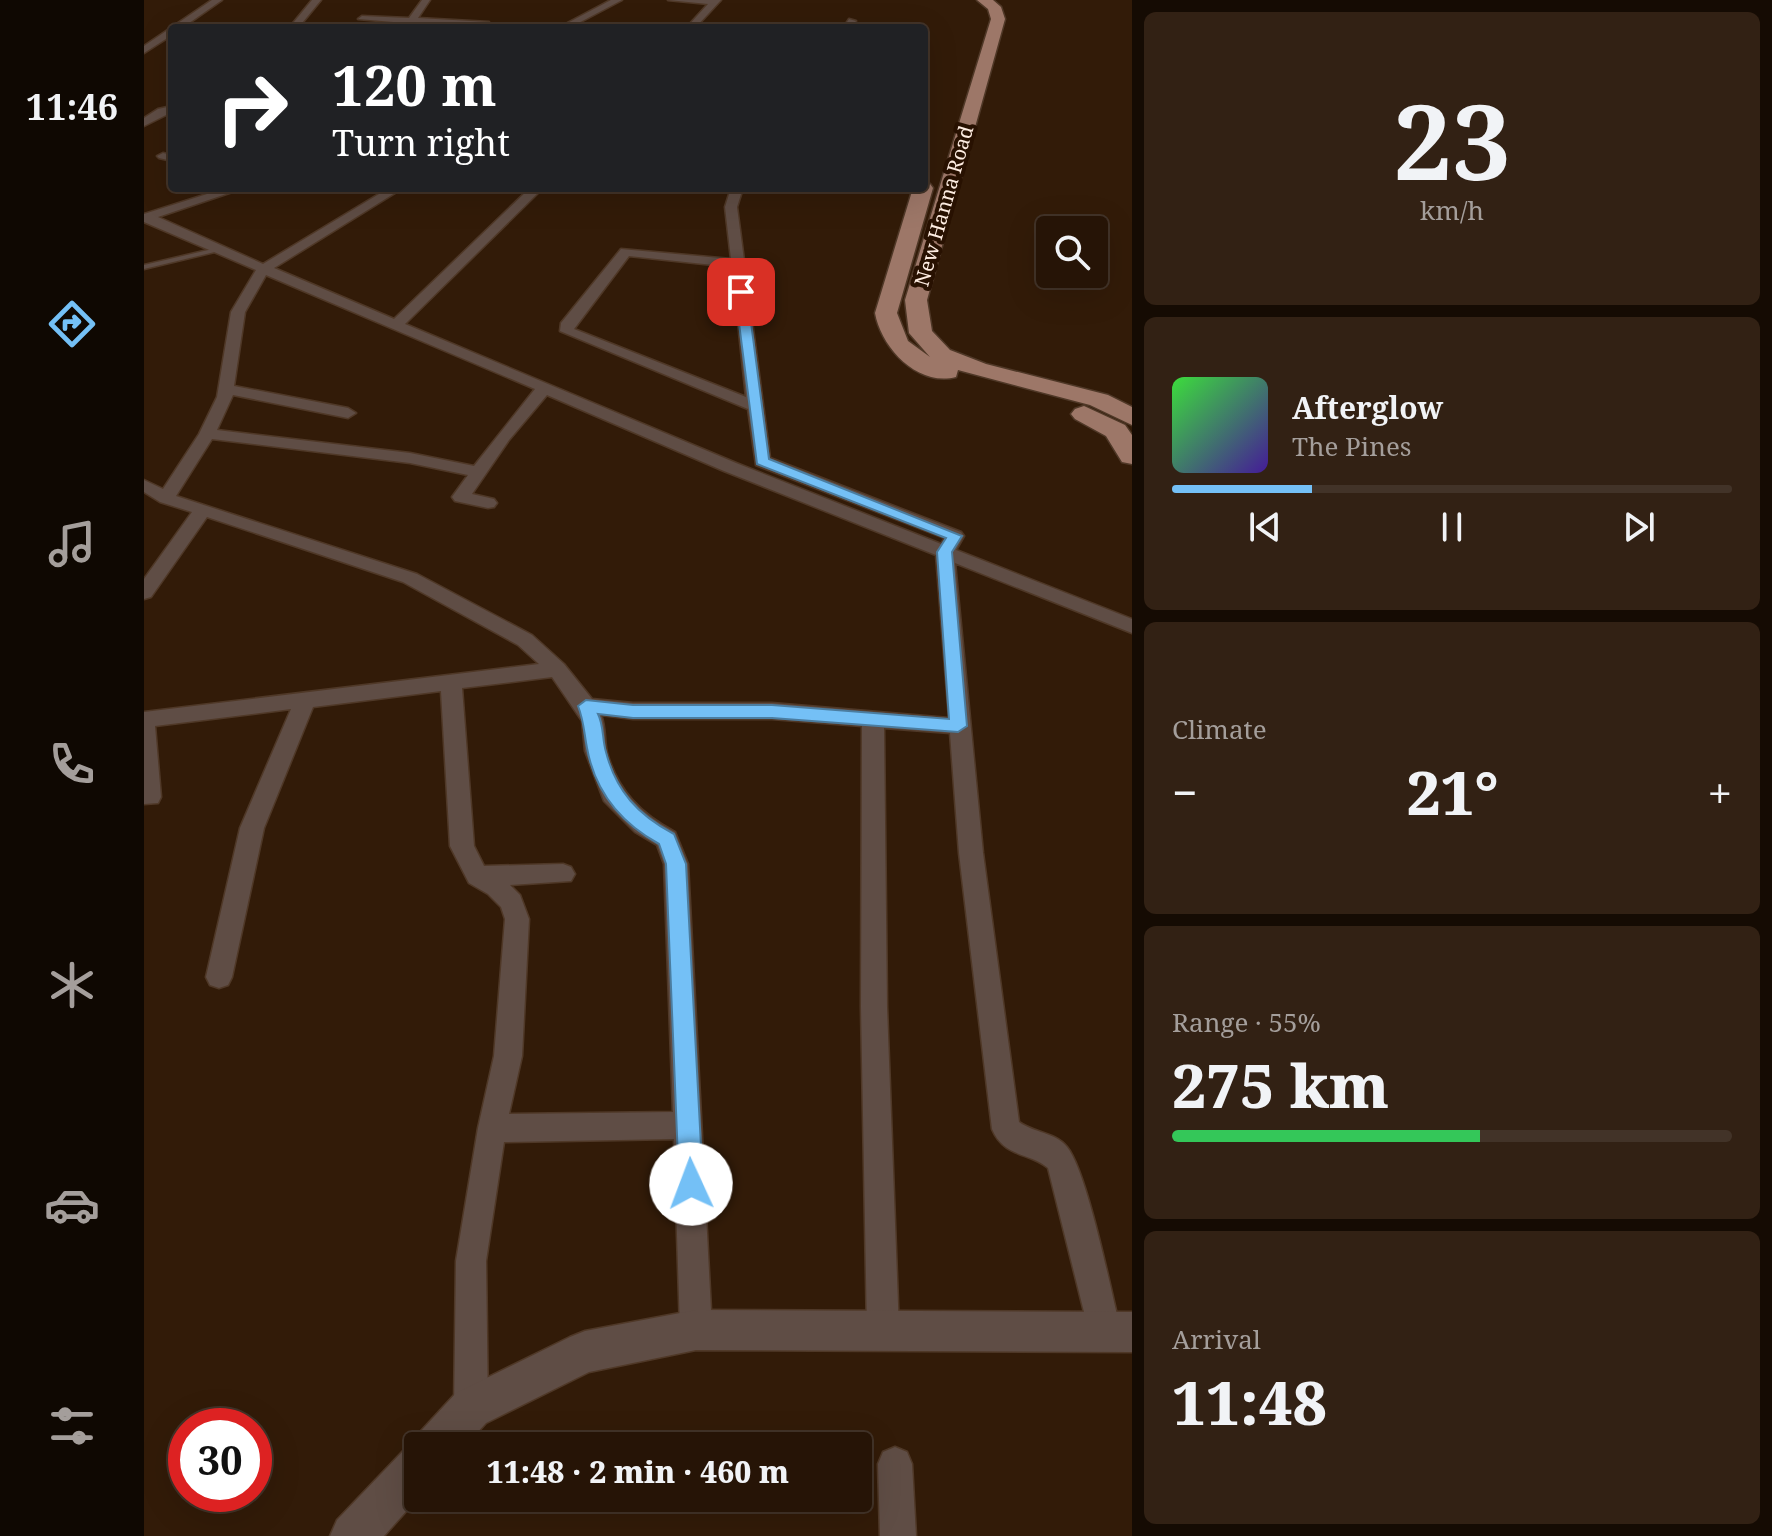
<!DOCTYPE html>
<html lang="en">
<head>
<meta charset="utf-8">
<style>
  body { margin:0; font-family:"Noto Serif",serif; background:#322114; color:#f1f3f6; height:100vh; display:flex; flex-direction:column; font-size:30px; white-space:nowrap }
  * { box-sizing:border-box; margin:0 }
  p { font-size:26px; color:#a49e9b }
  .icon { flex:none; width:44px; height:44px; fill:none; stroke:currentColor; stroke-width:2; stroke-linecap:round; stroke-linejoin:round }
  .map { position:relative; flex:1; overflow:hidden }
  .panel { display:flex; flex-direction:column; gap:12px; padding:12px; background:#150b03; width:640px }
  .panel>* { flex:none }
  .top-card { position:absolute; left:24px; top:24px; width:760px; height:168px; border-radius:8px; box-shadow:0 8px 32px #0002,0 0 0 2px #423328; background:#202124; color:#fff; overflow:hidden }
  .fabs { position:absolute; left:892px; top:216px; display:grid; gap:16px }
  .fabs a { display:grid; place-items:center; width:72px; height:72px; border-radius:8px; background:#261406; box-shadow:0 8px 32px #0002,0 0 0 2px #423328; font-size:40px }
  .speed { position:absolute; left:24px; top:1408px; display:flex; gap:16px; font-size:40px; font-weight:700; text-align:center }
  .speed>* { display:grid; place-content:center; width:104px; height:104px; border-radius:50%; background:#261406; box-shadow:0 8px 32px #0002,0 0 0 2px #423328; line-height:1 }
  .speed .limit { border:12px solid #d22; background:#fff; color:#111 }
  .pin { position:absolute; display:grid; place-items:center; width:68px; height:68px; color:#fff; margin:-34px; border-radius:16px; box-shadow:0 4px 12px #0006 }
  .me { position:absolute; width:88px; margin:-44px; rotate:358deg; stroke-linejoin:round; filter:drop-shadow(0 0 6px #0008) }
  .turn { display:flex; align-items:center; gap:28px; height:168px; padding:0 32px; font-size:36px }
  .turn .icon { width:104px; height:104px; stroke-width:2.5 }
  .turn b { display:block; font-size:56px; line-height:68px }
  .big { font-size:60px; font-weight:800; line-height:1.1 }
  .panel .widget { flex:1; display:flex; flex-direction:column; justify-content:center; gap:12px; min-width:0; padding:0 28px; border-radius:12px; background:#322114 }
  .panel .dial { align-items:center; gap:0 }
  .dial b { font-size:104px; line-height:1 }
  .song { display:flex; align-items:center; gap:24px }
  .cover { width:96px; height:96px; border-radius:12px; background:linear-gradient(135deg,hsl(120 70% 55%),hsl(260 70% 35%)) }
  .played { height:8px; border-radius:4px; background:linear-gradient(90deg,#74c0f6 25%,#423328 25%) }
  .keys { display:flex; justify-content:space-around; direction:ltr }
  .heat { display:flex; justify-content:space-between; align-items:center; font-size:44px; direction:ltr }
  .charge { height:12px; border-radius:6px; background:linear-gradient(90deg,#34c759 55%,#423328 0) }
  .trip { position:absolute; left:260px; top:1432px; width:468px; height:80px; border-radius:8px; background:#261406; box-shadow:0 8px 32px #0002,0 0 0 2px #423328; font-weight:800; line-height:80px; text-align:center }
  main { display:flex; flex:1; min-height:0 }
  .dock { display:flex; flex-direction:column; width:144px; justify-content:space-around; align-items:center; background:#0f0802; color:#a49e9b }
  .dock .icon { width:56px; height:56px }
  .dock .active { color:#74c0f6 }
  .dock b { font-size:36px; color:#f1f3f6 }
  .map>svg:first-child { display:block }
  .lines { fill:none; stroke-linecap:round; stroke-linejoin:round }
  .service-casing { stroke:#4f3827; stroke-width:3 }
  .minor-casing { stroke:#4f3827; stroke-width:3 }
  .tertiary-casing { stroke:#4f3827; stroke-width:3 }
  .primary-casing { stroke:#4f3827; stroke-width:3 }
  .service { fill:#5f4d45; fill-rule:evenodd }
  .minor { fill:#5f4d45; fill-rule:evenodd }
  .tertiary { fill:#5f4d45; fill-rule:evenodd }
  .primary { fill:#9d7768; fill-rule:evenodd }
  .route { fill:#74c0f6; stroke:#4b7da0; stroke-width:2 }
  .labels { text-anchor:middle; stroke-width:8; stroke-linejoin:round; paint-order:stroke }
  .far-street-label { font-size:20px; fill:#feede2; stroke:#281101 }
</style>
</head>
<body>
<main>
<nav class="dock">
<b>11:46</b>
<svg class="icon active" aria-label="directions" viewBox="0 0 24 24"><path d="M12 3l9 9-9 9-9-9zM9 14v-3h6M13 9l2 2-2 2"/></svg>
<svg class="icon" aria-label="music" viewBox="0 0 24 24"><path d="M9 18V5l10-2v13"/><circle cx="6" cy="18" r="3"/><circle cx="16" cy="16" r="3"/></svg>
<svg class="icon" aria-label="phone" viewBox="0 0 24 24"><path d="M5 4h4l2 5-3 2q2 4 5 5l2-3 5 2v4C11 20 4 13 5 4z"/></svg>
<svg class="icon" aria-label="climate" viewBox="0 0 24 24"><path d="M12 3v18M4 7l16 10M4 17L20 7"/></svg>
<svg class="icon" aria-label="car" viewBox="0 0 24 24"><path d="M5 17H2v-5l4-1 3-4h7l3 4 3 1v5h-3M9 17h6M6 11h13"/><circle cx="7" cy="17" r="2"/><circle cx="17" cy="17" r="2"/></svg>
<svg class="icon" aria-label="filters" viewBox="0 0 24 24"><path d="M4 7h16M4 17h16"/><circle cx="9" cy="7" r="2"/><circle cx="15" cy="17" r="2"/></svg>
</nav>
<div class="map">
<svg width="988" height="1536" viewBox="0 0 988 1536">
  <rect width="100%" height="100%" fill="#321b08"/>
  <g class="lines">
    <defs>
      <path id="service" d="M 77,247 L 79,248 L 79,250 L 0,269 L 0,265 Z"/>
      <g id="minor">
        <path d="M 68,0 L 78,0 L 38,28 L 28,28 L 28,35 L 0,53 L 0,46 Z"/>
        <path d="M 168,0 L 177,0 L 154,28 L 145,28 Z"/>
        <path d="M 278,0 L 286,0 L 274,18 L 345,22 L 341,25 L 270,23 L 266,28 L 258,28 L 261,23 L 214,19 L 218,16 L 265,18 Z"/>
        <path d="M 467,0 L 478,0 L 425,28 L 414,28 Z"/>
        <path d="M 524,0 L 577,0 L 551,28 L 542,28 L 564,4 Z"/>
        <path d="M 705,19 L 712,21 L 707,28 L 699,28 Z"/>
        <path d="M 28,106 L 28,112 L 0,126 L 0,118 L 14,109 Z"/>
        <path d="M 19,153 L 28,155 L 28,161 L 15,158 L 13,156 Z"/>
        <path d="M 82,188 L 100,188 L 14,217 L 119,264 L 245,188 L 259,188 L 130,268 L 250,319 L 386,188 L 399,188 L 261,324 L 592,463 L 797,544 L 801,538 L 612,465 L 604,409 L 416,331 L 417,323 L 477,249 L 587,259 L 581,207 L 587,188 L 599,188 L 593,207 L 626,458 L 817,532 L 820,536 L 812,550 L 988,619 L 988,633 L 811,563 L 839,853 L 875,1122 C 890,1133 911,1132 923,1147 C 943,1171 968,1295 977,1332 L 972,1343 L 961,1348 L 950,1343 L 945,1332 L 904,1168 C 886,1152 860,1158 848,1129 L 815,853 L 806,733 L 740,728 L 743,1007 L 755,1331 L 750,1342 L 739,1347 L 728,1342 L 723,1331 L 717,1007 L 718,726 L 628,719 L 489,719 L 457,715 C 462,727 460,740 463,753 C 474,791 497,814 531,832 L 544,864 L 568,1330 L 563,1341 L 552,1346 L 541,1341 L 536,1330 L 530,1139 L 360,1142 L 342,1261 L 344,1408 L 339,1420 L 327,1425 L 315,1420 L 310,1408 L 312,1261 L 334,1128 L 350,1056 L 361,919 L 357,907 L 344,894 L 325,883 L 306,846 L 297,691 L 169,707 L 120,828 L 88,977 L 84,985 L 75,988 L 66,985 L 62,977 L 96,828 L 147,709 L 11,726 L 17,797 L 14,803 L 0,804 L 0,712 L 395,664 L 374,645 L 259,582 L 63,517 L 7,597 L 0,599 L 0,579 L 48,512 L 16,502 L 0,492 L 0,480 L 19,489 L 55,434 L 73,397 L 87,312 L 112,270 L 0,222 L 0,214 ZM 485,256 L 588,267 L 602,397 L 430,329 ZM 122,275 L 391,389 L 330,466 L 266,453 L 73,430 L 89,395 L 204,418 L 212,413 L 204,408 L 90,386 L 101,312 ZM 403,395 L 580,471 L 792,555 L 805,718 L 628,703 L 489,703 L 448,699 L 420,664 L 388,635 L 273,574 L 32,496 L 68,439 L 266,463 L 324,475 L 308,497 L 311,501 L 344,508 L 350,507 L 353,503 L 350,499 L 328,494 L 365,440 ZM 408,677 L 438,721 L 441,751 L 460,801 L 491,832 L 513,845 L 520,864 L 529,1112 L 365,1114 L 378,1056 L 385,919 L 376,895 L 366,885 L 427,881 L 431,874 L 427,867 L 419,864 L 340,866 L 330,846 L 318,688 Z"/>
        <path d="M 751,1447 L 763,1452 L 768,1464 L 772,1536 L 736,1536 L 734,1464 L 739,1452 Z"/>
      </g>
      <path id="tertiary" d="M 552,1310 L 988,1312 L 988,1352 L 552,1350 L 445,1372 L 342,1423 L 321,1446 L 274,1446 L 274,1498 L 240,1536 L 186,1536 L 193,1520 L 259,1451 L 271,1446 L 277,1431 L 312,1393 L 426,1337 L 441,1331 Z"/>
      <g id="primary">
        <path d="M 833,0 L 849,0 L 857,7 L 861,19 L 783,300 L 788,331 L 806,350 L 842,364 L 964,395 L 988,407 L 988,425 L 946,405 L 814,370 L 812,377 C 773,387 737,347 731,313 L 769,188 L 780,188 L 780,182 L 786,184 L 789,188 L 753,313 L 764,341 L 786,357 L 765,333 L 761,300 L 847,19 L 844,9 Z"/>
        <path d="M 940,406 L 981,425 L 988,435 L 988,464 L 978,462 L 962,436 L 931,419 L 927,414 L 931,409 Z"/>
      </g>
    </defs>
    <use href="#service" class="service-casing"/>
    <use href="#minor" class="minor-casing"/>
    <use href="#tertiary" class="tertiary-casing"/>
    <use href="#primary" class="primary-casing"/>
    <use href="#service" class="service"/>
    <use href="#minor" class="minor"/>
    <use href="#tertiary" class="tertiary"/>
    <use href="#primary" class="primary"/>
  </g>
  <path class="route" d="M 597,289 L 603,292 L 625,459 L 818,536 L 808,552 L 823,726 L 814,732 L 628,718 L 489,718 L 454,714 C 460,726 458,739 462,752 C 472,791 494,815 530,834 L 542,864 L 559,1184 L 556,1193 L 547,1196 L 538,1193 L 535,1184 L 522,864 L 515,844 C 477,823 451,792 443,748 C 440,733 440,721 434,706 L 442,700 L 489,705 L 628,705 L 805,719 L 793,552 L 802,538 L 613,464 L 591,292 Z"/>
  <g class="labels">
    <g class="far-street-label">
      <text transform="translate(800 206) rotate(-74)" y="7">New Hanna Road</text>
    </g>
  </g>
</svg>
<div class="fabs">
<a><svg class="icon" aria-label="search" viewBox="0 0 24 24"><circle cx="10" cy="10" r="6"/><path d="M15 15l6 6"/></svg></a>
</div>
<div class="speed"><div class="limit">30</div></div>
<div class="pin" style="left:597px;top:292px;background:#d93025"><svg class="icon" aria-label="arrive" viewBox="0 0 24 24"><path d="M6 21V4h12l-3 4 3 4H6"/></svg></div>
<svg class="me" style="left:547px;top:1184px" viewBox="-20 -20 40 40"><circle r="19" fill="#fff"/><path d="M0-13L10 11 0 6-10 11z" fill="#74c0f6"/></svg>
<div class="trip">11:48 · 2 min · 460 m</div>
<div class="top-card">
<div class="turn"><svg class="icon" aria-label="right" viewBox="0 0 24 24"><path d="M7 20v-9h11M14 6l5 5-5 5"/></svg><div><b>120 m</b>Turn right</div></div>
</div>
</div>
<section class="panel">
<div class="widget dial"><b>23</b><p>km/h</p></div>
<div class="widget">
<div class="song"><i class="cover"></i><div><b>Afterglow</b><p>The Pines</p></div></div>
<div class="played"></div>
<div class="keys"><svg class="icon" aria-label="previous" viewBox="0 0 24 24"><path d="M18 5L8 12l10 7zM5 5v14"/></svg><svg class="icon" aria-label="pause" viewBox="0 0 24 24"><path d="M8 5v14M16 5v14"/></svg><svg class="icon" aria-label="next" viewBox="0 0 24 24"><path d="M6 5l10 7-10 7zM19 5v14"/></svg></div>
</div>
<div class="widget"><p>Climate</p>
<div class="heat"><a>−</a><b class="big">21°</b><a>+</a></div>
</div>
<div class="widget"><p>Range · 55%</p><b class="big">275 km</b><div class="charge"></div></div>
<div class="widget"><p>Arrival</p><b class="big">11:48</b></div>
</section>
</main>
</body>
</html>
